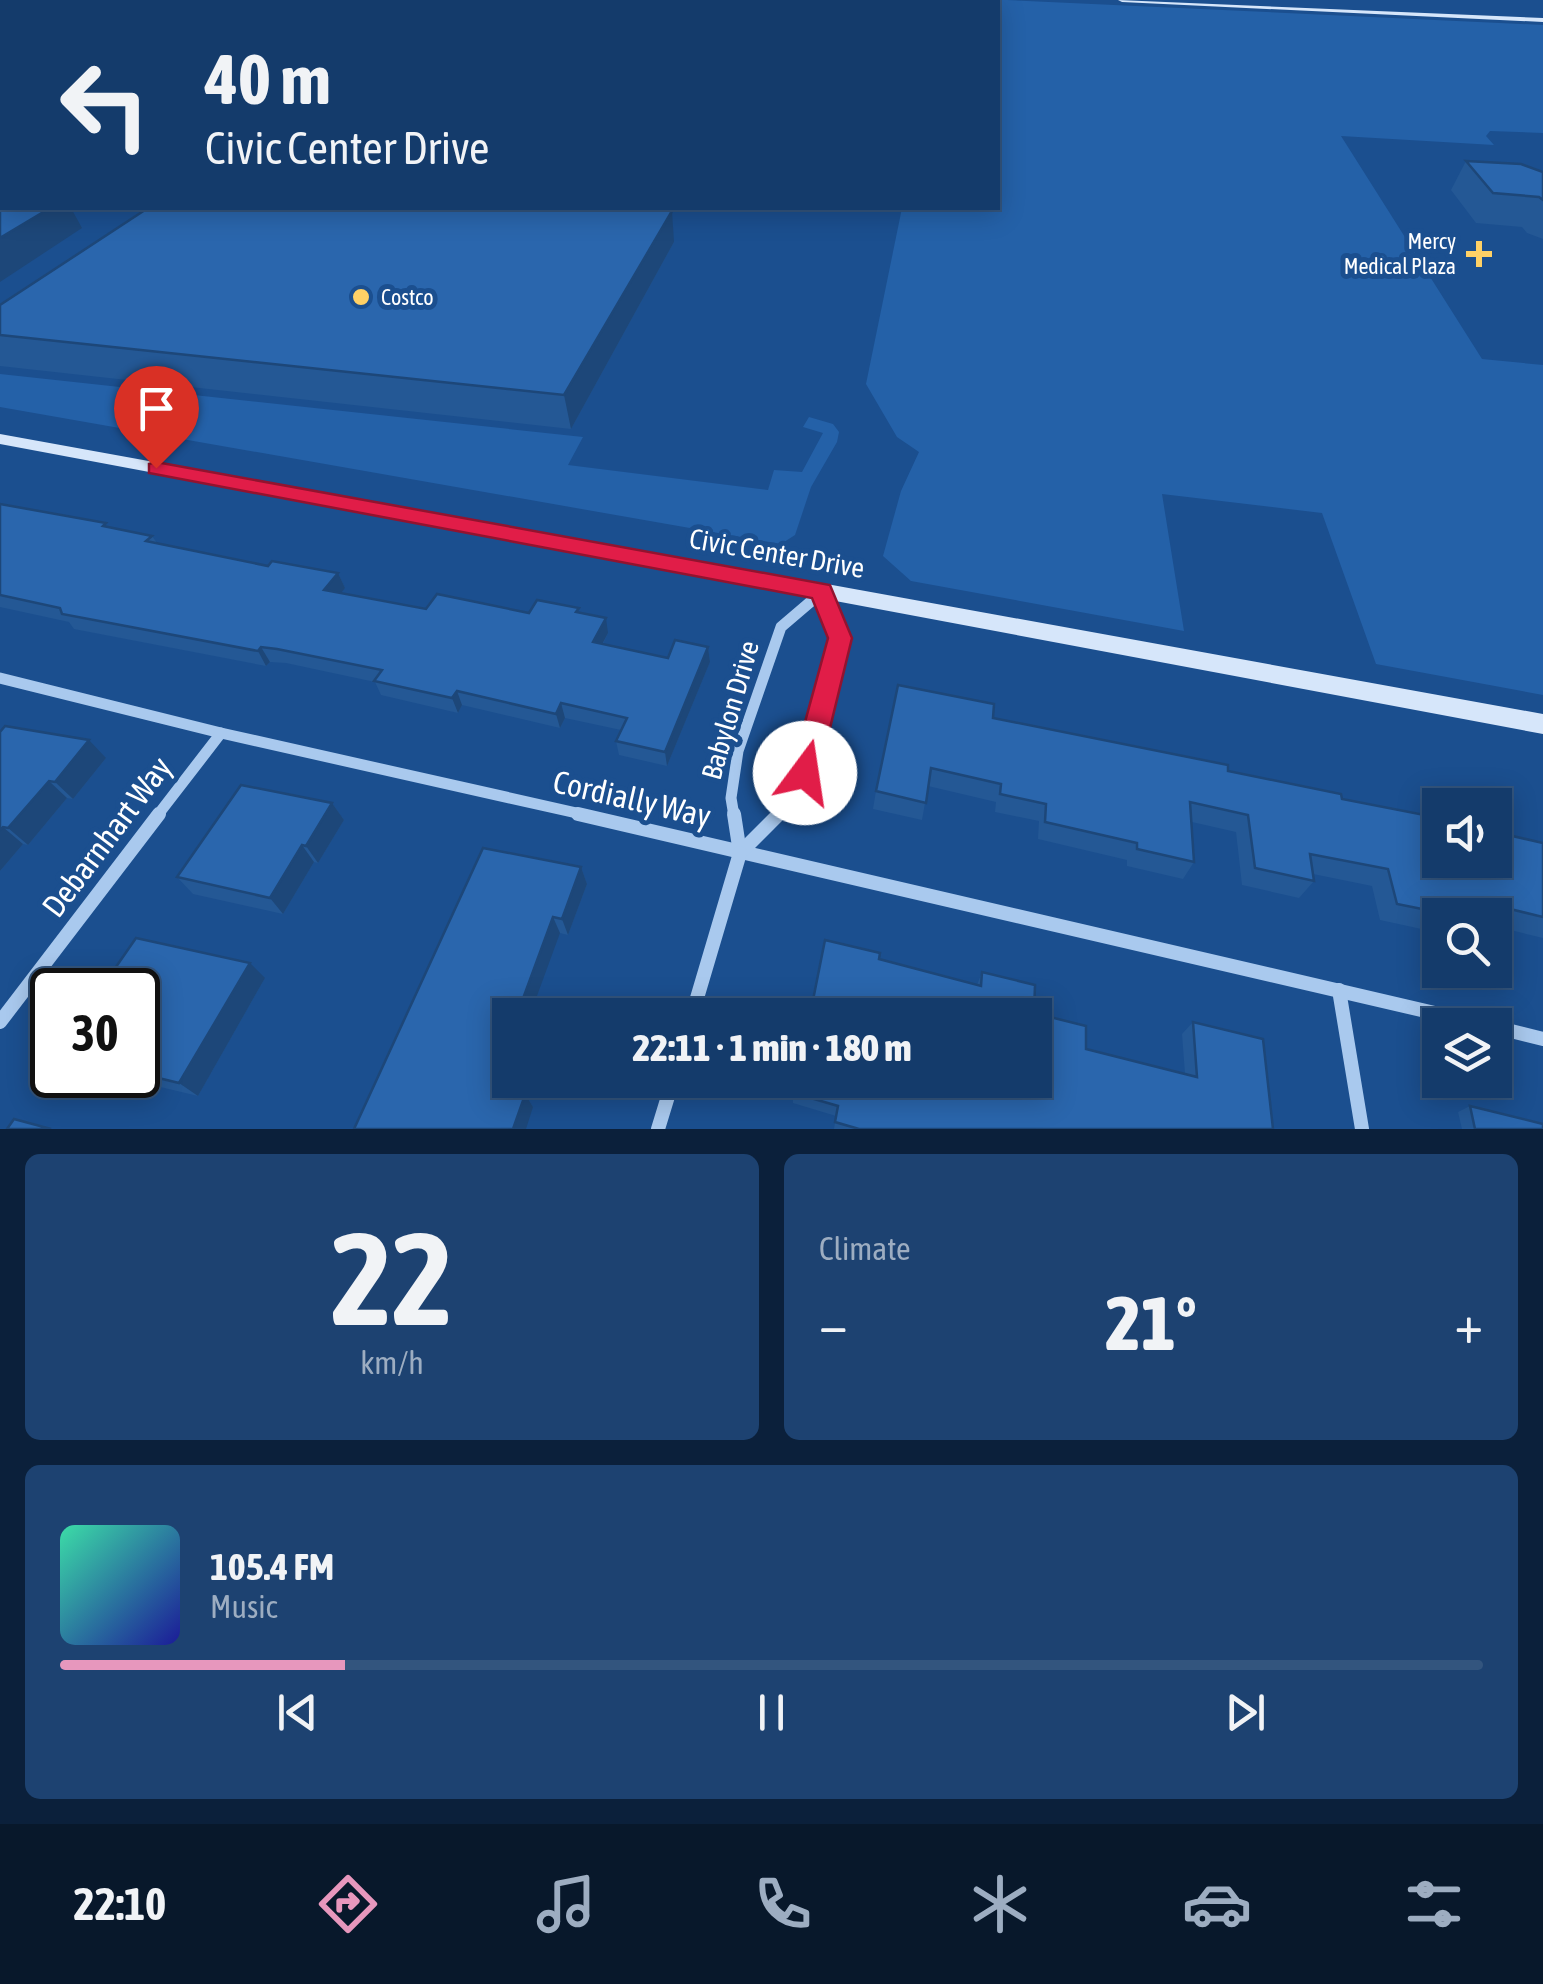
<!DOCTYPE html>
<html lang="en">
<head>
<meta charset="utf-8">
<style>
  body { margin:0; font-family:"Asap Condensed",sans-serif; background:#1d4271; color:#f1f3f6; height:100vh; display:flex; flex-direction:column; font-size:38px; white-space:nowrap }
  * { box-sizing:border-box; margin:0 }
  p { font-size:32px; color:#9dadc1 }
  .icon { flex:none; width:55px; height:55px; fill:none; stroke:currentColor; stroke-width:2; stroke-linecap:round; stroke-linejoin:round }
  .map { position:relative; height:1129px; overflow:hidden }
  .panel { display:flex; flex-direction:column; gap:25px; padding:25px; background:#0b203b; flex:1 }
  .panel>* { flex:none }
  .top-card { position:absolute; left:0px; top:0px; width:1000px; height:210px; box-shadow:0 5px 25px #0003,0 0 0 2px #33557e; background:#143b6b; color:#f1f3f6; overflow:hidden }
  .tools { position:absolute; left:1422px; top:788px; display:grid; gap:20px }
  .tools a { display:grid; place-items:center; width:90px; height:90px; border-radius:0px; background:#143b6b; box-shadow:0 5px 25px #0003,0 0 0 2px #33557e; font-size:50px }
  .speed { position:absolute; left:30px; top:968px; display:flex; gap:20px; font-size:50px; font-weight:700; text-align:center }
  .speed>* { display:grid; place-content:center; width:130px; height:130px; border-radius:50%; background:#143b6b; box-shadow:0 5px 25px #0003,0 0 0 2px #33557e; line-height:1 }
  .speed .limit { border:5px solid #111; border-radius:15px; background:#fff; color:#111 }
  .pin { position:absolute; display:grid; place-items:center; width:85px; height:85px; color:#fff; margin:-102px -42px; border-radius:50% 50% 50% 0; rotate:-45deg; box-shadow:0 0 10px #0007 }
  .pin .icon { rotate:45deg }
  .me { position:absolute; width:110px; margin:-55px; rotate:14deg; stroke-linejoin:round; filter:drop-shadow(0 0 8px #0008) }
  .turn { display:flex; align-items:center; gap:35px; height:210px; padding:0 40px; font-size:45px }
  .turn .icon { width:130px; height:130px; stroke-width:2.5 }
  .turn b { display:block; font-size:70px; line-height:85px }
  .big { font-size:75px; font-weight:800; line-height:1.1 }
  .panel .tile { flex:1; display:flex; flex-direction:column; justify-content:center; gap:15px; min-width:0; padding:0 35px; border-radius:15px; background:#1d4271 }
  .panel .dial { align-items:center; gap:0 }
  .dial b { font-size:130px; line-height:1 }
  .song { display:flex; align-items:center; gap:30px }
  .cover { width:120px; height:120px; border-radius:15px; background:linear-gradient(135deg,hsl(160 70% 55%),hsl(240 70% 35%)) }
  .played { height:10px; border-radius:5px; background:linear-gradient(90deg,#e797bd 20%,#33557e 20%) }
  .keys { display:flex; justify-content:space-around; direction:ltr }
  .heat { display:flex; justify-content:space-between; align-items:center; font-size:55px; direction:ltr }
  .panel .tiles { flex:1; display:grid; gap:25px; grid-template-columns:1fr 1fr }
  .tile:last-child { grid-column:span 2 }
  .trip { position:absolute; left:492px; top:998px; width:560px; height:100px; border-radius:0px; background:#143b6b; box-shadow:0 5px 25px #0003,0 0 0 2px #33557e; font-weight:800; line-height:100px; text-align:center }
  .tab-bar { display:flex; height:160px; justify-content:space-around; align-items:center; background:#08182b; color:#9dadc1 }
  .tab-bar .icon { width:70px; height:70px }
  .tab-bar .active { color:#e797bd }
  .tab-bar b { font-size:45px; color:#f1f3f6 }
  .map>svg:first-child { display:block }
  .green { fill:#2461a8 }
  .lines { fill:none; stroke-linecap:round; stroke-linejoin:round }
  .street-far1 { stroke:#a9c9ee; stroke-width:11 }
  .street { stroke:#a9c9ee; stroke-width:14 }
  .secondary { fill:#d6e6fa; fill-rule:evenodd }
  .wall { fill:#245895 }
  .shaded-wall { fill:#1d4779 }
  .building { fill:#2a66ad; stroke:#1d4779; stroke-width:2.5 }
  .route { fill:#e11d48; stroke:#92132f; stroke-width:2.5 }
  .poi-dot { fill:#ffd166; stroke:#1b4f8f; stroke-width:4 }
  .labels { text-anchor:middle; stroke-width:10; stroke-linejoin:round; paint-order:stroke }
  .far-poi-label { font-size:22px; fill:#fff; stroke:#1b4f8f; text-anchor:end }
  .street-label { font-size:28px; fill:#fff; stroke:#1b4f8f }
  .near-street-label { font-size:32px; fill:#fff; stroke:#1b4f8f }
</style>
</head>
<body>
<div class="map">
<svg width="1543" height="1129" viewBox="0 0 1543 1129">
  <rect width="100%" height="100%" fill="#1b4f8f"/>
  <g class="green">
    <path d="M 935,0 L 1007,0 L 1543,25 L 1543,133 L 1490,131 L 1486,136 L 1494,145 L 1341,136 L 1482,359 L 1543,365 L 1543,695 L 1376,664 L 1322,513 L 1162,494 L 1184,631 L 911,581 L 883,556 L 901,491 L 919,452 L 897,437 L 866,384 L 902,208 L 998,208 L 998,2 Z"/>
    <path d="M 0,374 L 583,437 L 568,465 L 768,490 L 774,470 L 802,472 L 823,433 L 803,427 L 809,417 L 833,424 L 839,432 L 837,442 L 811,487 L 795,535 L 781,544 L 0,407 Z"/>
  </g>
  <g class="lines">
    <g class="street-far1">
      <path d="M 0,678 L 221,733 L 590,816"/>
      <path d="M 157,816 L 221,733"/>
      <path d="M 734,816 L 731,798 L 738,751 L 781,627 L 822,592 L 840,637 L 805,773 L 776,816"/>
    </g>
    <g class="street">
      <path d="M 578,814 L 1486,1025"/>
      <path d="M 734,814 L 740,853"/>
      <path d="M 740,853 L 779,814"/>
      <path d="M 1339,990 L 1362,1129"/>
      <path d="M 692,1015 L 740,853"/>
      <path d="M 0,1022 L 159,814"/>
      <path d="M 1495,1027 L 1543,1039"/>
      <path d="M 658,1129 L 673,1080"/>
    </g>
    <g class="secondary">
      <path d="M 1118,0 L 1543,18 L 1543,22 L 1122,2 Z"/>
      <path d="M 0,434 L 1543,714 L 1543,734 L 0,444 Z"/>
    </g>
  </g>
  <g class="wall">
    <path d="M 15,0 L 63,0 L 63,2 Z"/>
    <path d="M 815,0 L 880,0 L 879,2 L 815,2 Z"/>
    <path d="M 1466,161 L 1543,172 L 1543,239 L 1527,233 L 1522,227 L 1476,223 L 1451,190 Z"/>
    <path d="M 674,242 L 571,429 L 0,366 L 0,305 Z"/>
    <path d="M 0,504 L 152,536 L 157,543 L 268,566 L 338,573 L 345,588 L 341,593 L 426,609 L 529,613 L 580,613 L 608,633 L 603,644 L 668,658 L 708,647 L 710,662 L 667,766 L 619,755 L 616,741 L 621,730 L 565,718 L 560,728 L 462,705 L 458,713 L 381,695 L 375,682 L 286,663 L 270,662 L 266,666 L 74,629 L 69,622 L 0,607 Z"/>
    <path d="M 993,718 L 1228,771 L 1342,799 L 1440,860 L 1543,843 L 1543,938 L 1506,929 L 1495,937 L 1495,915 L 1440,915 L 1440,933 L 1380,920 L 1372,886 L 1313,874 L 1314,881 L 1299,898 L 1242,885 L 1236,832 L 1192,822 L 1194,862 L 1183,879 L 1127,866 L 1127,860 L 1038,839 L 1039,821 L 995,812 L 996,802 L 928,786 L 922,820 L 873,809 L 876,791 Z"/>
    <path d="M 0,732 L 106,758 L 73,799 L 67,798 L 28,845 L 23,844 L 0,871 Z"/>
    <path d="M 332,803 L 344,820 L 318,863 L 314,862 L 283,914 L 193,894 L 177,877 Z"/>
    <path d="M 581,867 L 587,884 L 568,935 L 560,933 L 510,1015 L 510,1080 L 533,1080 L 527,1097 L 533,1107 L 354,1129 Z"/>
    <path d="M 879,959 L 977,985 L 982,972 L 1034,1013 L 1086,1049 L 1185,1074 L 1182,1034 L 1193,1022 L 1273,1129 L 834,1129 L 836,1116 L 793,1103 L 793,1093 Z"/>
    <path d="M 265,978 L 198,1096 L 110,1075 L 138,1075 L 138,990 Z"/>
    <path d="M 1470,1106 L 1543,1129 L 1462,1129 L 1458,1112 Z"/>
  </g>
  <g class="shaded-wall">
    <path d="M 413,0 L 450,0 L 446,2 L 409,2 Z"/>
    <path d="M 50,208 L 71,208 L 82,228 L 0,282 L 0,238 Z"/>
    <path d="M 672,211 L 674,242 L 571,429 L 564,395 Z"/>
    <path d="M 338,573 L 345,588 L 332,605 L 324,590 Z"/>
    <path d="M 606,618 L 608,633 L 596,656 L 593,642 Z"/>
    <path d="M 261,647 L 270,662 L 266,666 L 258,651 Z"/>
    <path d="M 708,647 L 710,662 L 667,766 L 665,752 Z"/>
    <path d="M 457,691 L 462,705 L 458,713 L 452,698 Z"/>
    <path d="M 561,703 L 565,718 L 560,728 L 556,714 Z"/>
    <path d="M 89,740 L 106,758 L 73,799 L 55,782 Z"/>
    <path d="M 49,781 L 67,798 L 28,845 L 8,828 Z"/>
    <path d="M 332,803 L 344,820 L 318,863 L 306,846 Z"/>
    <path d="M 3,827 L 23,844 L 0,871 L 0,830 Z"/>
    <path d="M 302,845 L 314,862 L 283,914 L 270,898 Z"/>
    <path d="M 581,867 L 587,884 L 568,935 L 562,919 Z"/>
    <path d="M 553,917 L 560,933 L 530,1015 L 517,1015 Z"/>
    <path d="M 250,963 L 265,978 L 198,1096 L 179,1083 Z"/>
    <path d="M 520,1080 L 533,1080 L 527,1097 L 533,1107 L 526,1129 L 513,1129 L 516,1093 Z"/>
  </g>
  <g class="building">
    <path d="M 295,0 L 413,0 L 409,2 L 290,2 Z"/>
    <path d="M 689,0 L 724,0 L 722,2 L 687,2 Z"/>
    <path d="M 1466,161 L 1521,164 L 1543,172 L 1543,200 L 1539,197 L 1493,193 Z"/>
    <path d="M 0,193 L 2,193 L 2,208 L 50,208 L 0,238 Z"/>
    <path d="M 148,208 L 628,208 L 672,211 L 564,395 L 0,335 L 0,305 Z"/>
    <path d="M 0,504 L 106,523 L 103,526 L 152,536 L 146,541 L 268,566 L 272,561 L 338,573 L 324,590 L 426,609 L 437,594 L 529,613 L 537,600 L 579,608 L 576,612 L 606,618 L 593,642 L 668,658 L 675,640 L 708,647 L 665,752 L 616,741 L 627,718 L 561,703 L 556,714 L 457,691 L 452,698 L 374,681 L 382,670 L 277,649 L 261,647 L 258,651 L 62,614 L 60,608 L 0,595 Z"/>
    <path d="M 898,685 L 994,704 L 993,718 L 1228,765 L 1228,771 L 1341,794 L 1342,799 L 1440,818 L 1440,860 L 1495,860 L 1495,832 L 1543,843 L 1543,917 L 1502,907 L 1509,927 L 1495,924 L 1495,915 L 1452,915 L 1397,904 L 1388,869 L 1310,854 L 1314,881 L 1255,868 L 1248,815 L 1190,802 L 1194,862 L 1137,849 L 1137,843 L 1045,822 L 1046,804 L 1000,794 L 1001,784 L 931,768 L 926,803 L 876,791 Z"/>
    <path d="M 5,726 L 89,740 L 55,782 L 49,781 L 8,828 L 3,827 L 0,830 L 0,732 Z"/>
    <path d="M 241,785 L 332,803 L 306,846 L 302,845 L 270,898 L 177,877 Z"/>
    <path d="M 483,848 L 581,867 L 562,919 L 553,917 L 517,1015 L 510,1015 L 510,1080 L 520,1080 L 516,1093 L 525,1095 L 513,1129 L 354,1129 Z"/>
    <path d="M 136,938 L 250,963 L 179,1083 L 138,1073 L 138,990 L 100,990 Z"/>
    <path d="M 825,940 L 880,953 L 879,959 L 981,986 L 982,972 L 1035,985 L 1034,1013 L 1086,1026 L 1086,1049 L 1197,1077 L 1193,1022 L 1263,1039 L 1273,1129 L 859,1129 L 835,1122 L 838,1106 L 793,1093 L 796,1080 L 1035,1080 L 1035,1015 L 810,1015 Z"/>
    <path d="M 1470,1106 L 1543,1124 L 1543,1129 L 1475,1129 Z"/>
    <path d="M 14,1119 L 51,1129 L 7,1129 Z"/>
  </g>
  <path class="route" d="M 156,462 L 830,585 L 852,638 L 819,773 L 815,781 L 805,785 L 795,781 L 791,773 L 828,638 L 812,598 L 149,473 L 149,464 Z"/>
  <g class="poi-dot">
    <path d="M1474 239h10v10h10v10h-10v10h-10v-10h-10v-10h10z"/>
    <circle cx="361" cy="297" r="10"/>
  </g>
  <g class="labels">
    <g class="far-poi-label">
      <text x="1456" y="249">Mercy<tspan x="1456" dy="25">Medical Plaza</tspan></text>
      <text x="381" y="305" text-anchor="start">Costco</text>
    </g>
    <g class="street-label">
      <text transform="translate(777 553) rotate(10)" y="10">Civic Center Drive</text>
      <text transform="translate(730 710) rotate(-74)" y="10">Babylon Drive</text>
    </g>
    <g class="near-street-label">
      <text transform="translate(632 799) rotate(13)" y="11">Cordially Way</text>
      <text transform="translate(107 837) rotate(-53)" y="11">Debarnhart Way</text>
    </g>
  </g>
</svg>
<div class="tools">
<a><svg class="icon" aria-label="sound" viewBox="0 0 24 24"><path d="M4 9h4l5-4v14l-5-4H4zM17 9q2 3 0 6"/></svg></a>
<a><svg class="icon" aria-label="search" viewBox="0 0 24 24"><circle cx="10" cy="10" r="6"/><path d="M15 15l6 6"/></svg></a>
<a><svg class="icon" aria-label="layers" viewBox="0 0 24 24"><path d="M12 4l9 5-9 5-9-5zM3 14l9 5 9-5"/></svg></a>
</div>
<div class="speed"><div class="limit">30</div></div>
<div class="pin" style="left:156px;top:468px;background:#d93025"><svg class="icon" aria-label="arrive" viewBox="0 0 24 24"><path d="M6 21V4h12l-3 4 3 4H6"/></svg></div>
<svg class="me" style="left:805px;top:773px" viewBox="-20 -20 40 40"><circle r="19" fill="#fff"/><path d="M0-13L10 11 0 6-10 11z" fill="#e11d48"/></svg>
<div class="trip">22:11 · 1 min · 180 m</div>
<div class="top-card">
<div class="turn"><svg class="icon" aria-label="left" viewBox="0 0 24 24"><path d="M17 20v-9H6M10 6l-5 5 5 5"/></svg><div><b>40 m</b>Civic Center Drive</div></div>
</div>
</div>
<section class="panel">
<div class="tiles">
<div class="tile dial"><b>22</b><p>km/h</p></div>
<div class="tile"><p>Climate</p>
<div class="heat"><a>−</a><b class="big">21°</b><a>+</a></div>
</div>
<div class="tile">
<div class="song"><i class="cover"></i><div><b>105.4 FM</b><p>Music</p></div></div>
<div class="played"></div>
<div class="keys"><svg class="icon" aria-label="previous" viewBox="0 0 24 24"><path d="M18 5L8 12l10 7zM5 5v14"/></svg><svg class="icon" aria-label="pause" viewBox="0 0 24 24"><path d="M8 5v14M16 5v14"/></svg><svg class="icon" aria-label="next" viewBox="0 0 24 24"><path d="M6 5l10 7-10 7zM19 5v14"/></svg></div>
</div>
</div>
</section>
<nav class="tab-bar">
<b>22:10</b>
<svg class="icon active" aria-label="directions" viewBox="0 0 24 24"><path d="M12 3l9 9-9 9-9-9zM9 14v-3h6M13 9l2 2-2 2"/></svg>
<svg class="icon" aria-label="music" viewBox="0 0 24 24"><path d="M9 18V5l10-2v13"/><circle cx="6" cy="18" r="3"/><circle cx="16" cy="16" r="3"/></svg>
<svg class="icon" aria-label="phone" viewBox="0 0 24 24"><path d="M5 4h4l2 5-3 2q2 4 5 5l2-3 5 2v4C11 20 4 13 5 4z"/></svg>
<svg class="icon" aria-label="climate" viewBox="0 0 24 24"><path d="M12 3v18M4 7l16 10M4 17L20 7"/></svg>
<svg class="icon" aria-label="car" viewBox="0 0 24 24"><path d="M5 17H2v-5l4-1 3-4h7l3 4 3 1v5h-3M9 17h6M6 11h13"/><circle cx="7" cy="17" r="2"/><circle cx="17" cy="17" r="2"/></svg>
<svg class="icon" aria-label="filters" viewBox="0 0 24 24"><path d="M4 7h16M4 17h16"/><circle cx="9" cy="7" r="2"/><circle cx="15" cy="17" r="2"/></svg>
</nav>
</body>
</html>
